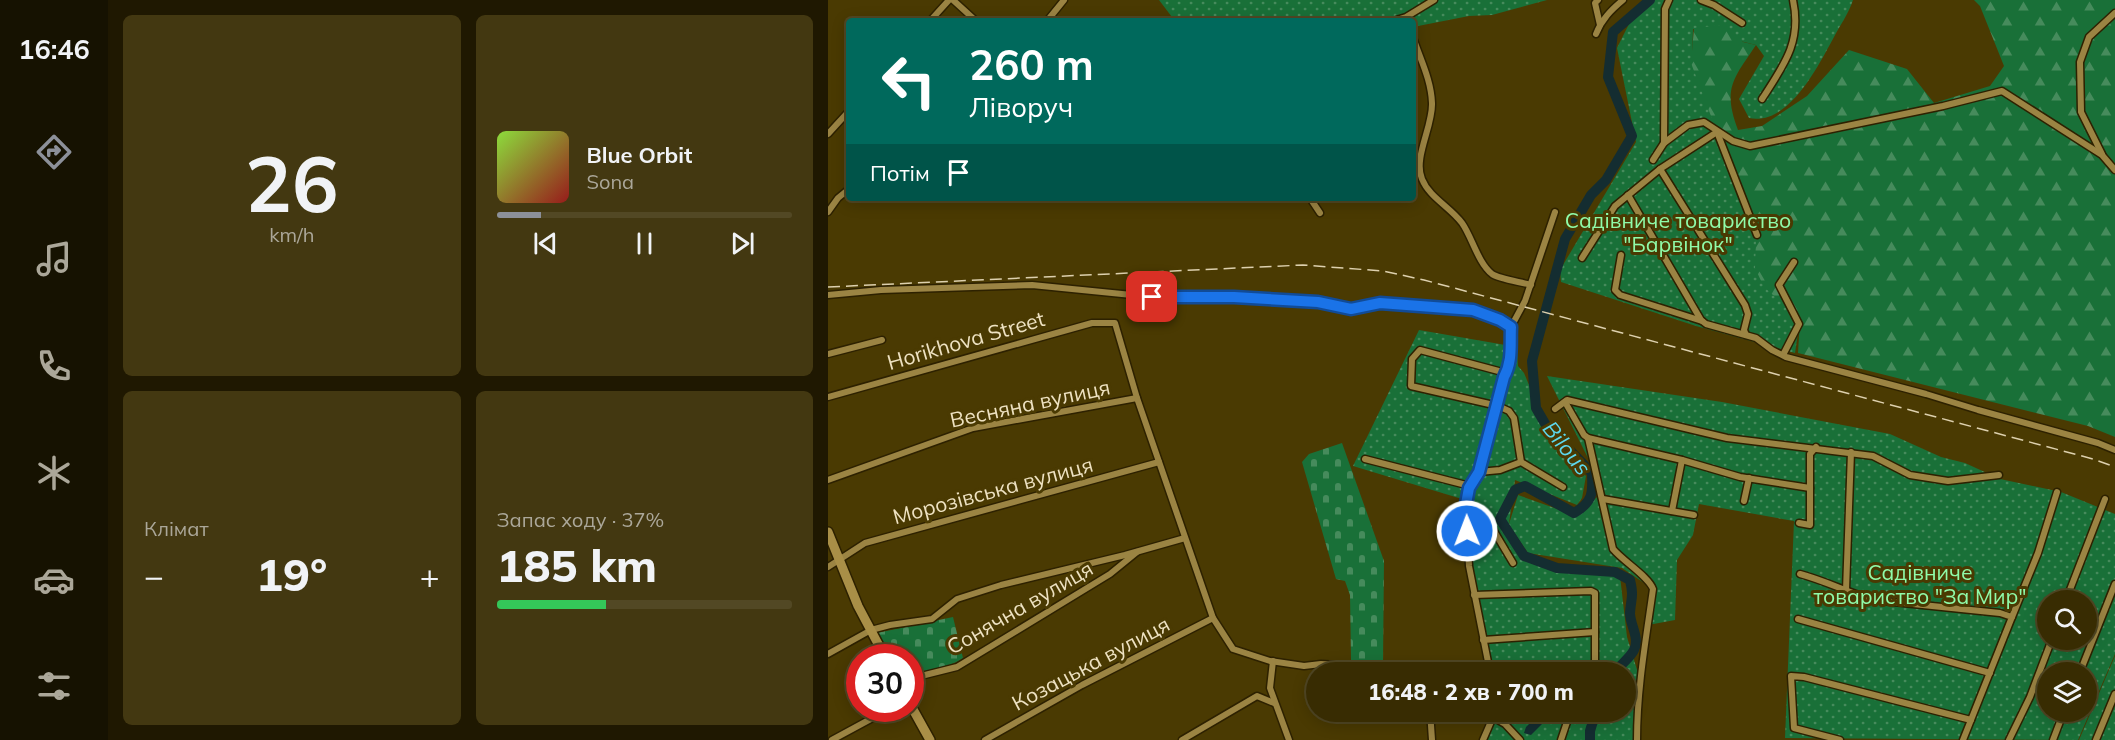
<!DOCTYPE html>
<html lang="uk">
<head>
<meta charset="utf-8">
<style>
  body { margin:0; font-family:Mulish,sans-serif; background:#433811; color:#f1f3f6; height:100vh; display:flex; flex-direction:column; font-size:22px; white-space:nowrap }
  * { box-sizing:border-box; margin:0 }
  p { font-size:20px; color:#aba799 }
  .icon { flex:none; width:33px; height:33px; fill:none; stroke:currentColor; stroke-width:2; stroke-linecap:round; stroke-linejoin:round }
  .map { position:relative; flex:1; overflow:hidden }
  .details { display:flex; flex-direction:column; gap:15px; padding:15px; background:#1f1801; width:720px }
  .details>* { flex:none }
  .banner { position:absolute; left:18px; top:18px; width:570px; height:183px; border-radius:6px; box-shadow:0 3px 15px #0003,0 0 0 2px #524824; background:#00695c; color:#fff; overflow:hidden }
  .fabs { position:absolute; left:1209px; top:590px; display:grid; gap:12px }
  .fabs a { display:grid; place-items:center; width:60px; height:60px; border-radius:50%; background:#382c02; box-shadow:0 3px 15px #0003,0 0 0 2px #524824; font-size:30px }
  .speed { position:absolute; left:18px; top:644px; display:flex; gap:12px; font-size:30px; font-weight:700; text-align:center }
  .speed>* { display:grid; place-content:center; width:78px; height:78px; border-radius:50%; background:#382c02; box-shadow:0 3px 15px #0003,0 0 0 2px #524824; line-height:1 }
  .speed .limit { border:9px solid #d22; background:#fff; color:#111 }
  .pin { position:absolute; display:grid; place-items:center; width:51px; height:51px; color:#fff; margin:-26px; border-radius:12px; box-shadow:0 3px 9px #0006 }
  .me { position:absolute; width:66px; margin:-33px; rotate:359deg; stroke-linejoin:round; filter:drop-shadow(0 0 4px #0008) }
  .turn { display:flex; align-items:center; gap:21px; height:126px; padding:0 24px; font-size:27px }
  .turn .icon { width:78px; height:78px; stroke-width:2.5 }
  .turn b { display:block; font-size:42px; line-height:51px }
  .then { display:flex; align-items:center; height:57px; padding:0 24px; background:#0003; gap:12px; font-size:22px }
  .big { font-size:45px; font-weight:800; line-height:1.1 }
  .details .tile { flex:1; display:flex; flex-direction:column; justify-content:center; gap:9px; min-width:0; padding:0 21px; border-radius:9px; background:#433811 }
  .details .dial { align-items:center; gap:0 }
  .dial b { font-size:78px; line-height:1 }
  .song { display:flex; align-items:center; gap:18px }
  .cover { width:72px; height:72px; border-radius:9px; background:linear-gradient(135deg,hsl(90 70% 55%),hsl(0 70% 35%)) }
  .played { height:6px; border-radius:3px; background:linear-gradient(90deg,#8c9099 15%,#524824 15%) }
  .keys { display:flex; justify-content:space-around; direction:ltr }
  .heat { display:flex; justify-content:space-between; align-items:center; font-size:33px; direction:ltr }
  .charge { height:9px; border-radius:4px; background:linear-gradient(90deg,#34c759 37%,#524824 0) }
  .details .tiles { flex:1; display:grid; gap:15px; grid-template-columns:repeat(2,1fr) }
  .trip { position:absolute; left:478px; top:662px; width:330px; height:60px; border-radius:30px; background:#382c02; box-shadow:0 3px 15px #0003,0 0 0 2px #524824; font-weight:800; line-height:60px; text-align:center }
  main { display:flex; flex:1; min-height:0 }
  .menu { display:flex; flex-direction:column; width:108px; justify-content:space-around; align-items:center; background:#161201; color:#aba799 }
  .menu .icon { width:42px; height:42px }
  .menu .on { color:#8c9099 }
  .menu b { font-size:27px; color:#f1f3f6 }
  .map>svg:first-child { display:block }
  .grass { fill:url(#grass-dots); fill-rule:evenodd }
  .forest { fill:url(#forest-firs) }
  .cemetery { fill:url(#cemetery-stones) }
  .water { fill:#142d31 }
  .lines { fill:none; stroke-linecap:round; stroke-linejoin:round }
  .river { stroke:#142d31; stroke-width:10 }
  .minor-casing { stroke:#2d2100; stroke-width:9 }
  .secondary-casing { stroke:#2d2100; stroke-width:12 }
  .minor { stroke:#9b8443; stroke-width:6 }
  .secondary { stroke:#a98f47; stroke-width:9 }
  .rail { stroke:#ddd0ae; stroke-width:1.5; stroke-dasharray:12 6; stroke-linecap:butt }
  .route-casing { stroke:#114b97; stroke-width:15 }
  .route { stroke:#1a73e8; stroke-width:10 }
  .labels { text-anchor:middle; stroke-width:6; stroke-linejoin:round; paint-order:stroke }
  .park-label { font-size:21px; fill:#8ffba9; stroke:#4a3a02 }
  .street-label { font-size:21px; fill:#eee2c2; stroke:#4a3a02 }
  .water-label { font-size:22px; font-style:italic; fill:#5cd8ed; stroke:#4a3a02 }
</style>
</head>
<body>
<main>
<nav class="menu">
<b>16:46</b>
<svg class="icon on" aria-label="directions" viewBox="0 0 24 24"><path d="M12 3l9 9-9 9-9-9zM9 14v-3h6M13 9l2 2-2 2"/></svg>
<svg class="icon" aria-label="music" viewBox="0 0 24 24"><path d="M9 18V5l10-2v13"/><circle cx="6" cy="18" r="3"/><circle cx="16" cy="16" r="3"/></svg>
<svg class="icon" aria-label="phone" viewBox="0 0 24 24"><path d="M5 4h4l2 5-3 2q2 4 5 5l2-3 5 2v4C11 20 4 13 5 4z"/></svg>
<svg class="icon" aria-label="climate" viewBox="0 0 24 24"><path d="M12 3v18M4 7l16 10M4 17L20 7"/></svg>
<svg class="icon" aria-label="car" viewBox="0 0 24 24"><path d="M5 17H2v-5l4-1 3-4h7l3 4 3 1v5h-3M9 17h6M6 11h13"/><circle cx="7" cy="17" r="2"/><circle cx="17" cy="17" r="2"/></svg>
<svg class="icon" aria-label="filters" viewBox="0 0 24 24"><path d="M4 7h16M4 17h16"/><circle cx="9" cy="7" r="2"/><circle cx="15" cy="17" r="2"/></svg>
</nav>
<section class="details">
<div class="tiles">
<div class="tile dial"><b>26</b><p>km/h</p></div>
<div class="tile">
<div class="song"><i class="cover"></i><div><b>Blue Orbit</b><p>Sona</p></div></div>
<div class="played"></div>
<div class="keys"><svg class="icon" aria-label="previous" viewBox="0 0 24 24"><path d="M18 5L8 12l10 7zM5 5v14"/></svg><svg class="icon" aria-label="pause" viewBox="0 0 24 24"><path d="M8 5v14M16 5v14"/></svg><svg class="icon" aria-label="next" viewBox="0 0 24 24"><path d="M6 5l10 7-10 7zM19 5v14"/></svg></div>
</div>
<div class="tile"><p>Клімат</p>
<div class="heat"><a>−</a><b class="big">19°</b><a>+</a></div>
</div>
<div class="tile"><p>Запас ходу · 37%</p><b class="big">185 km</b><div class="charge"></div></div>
</div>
</section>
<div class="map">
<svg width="1287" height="740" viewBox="0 0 1287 740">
  <defs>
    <pattern id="grass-dots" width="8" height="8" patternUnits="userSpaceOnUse" patternTransform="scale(1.5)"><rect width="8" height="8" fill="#197038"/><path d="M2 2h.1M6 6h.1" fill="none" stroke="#468b5c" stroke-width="1.8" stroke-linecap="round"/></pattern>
    <pattern id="forest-firs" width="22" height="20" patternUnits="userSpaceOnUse" patternTransform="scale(1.5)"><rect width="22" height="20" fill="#197038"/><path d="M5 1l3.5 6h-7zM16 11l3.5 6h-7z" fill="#468b5c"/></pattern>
    <pattern id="cemetery-stones" width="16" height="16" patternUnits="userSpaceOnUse" patternTransform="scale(1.5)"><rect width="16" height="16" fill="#197038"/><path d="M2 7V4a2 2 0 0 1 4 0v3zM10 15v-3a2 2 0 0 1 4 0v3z" fill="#468b5c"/></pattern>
  </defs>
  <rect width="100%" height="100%" fill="#4a3a02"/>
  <g class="grass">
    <path d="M 331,0 L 719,0 L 664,15 L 641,16 L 585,27 L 585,21 L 347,21 Z"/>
    <path d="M 825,0 L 1025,0 C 1021,13 1012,25 1006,37 C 990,66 961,126 921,118 L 911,99 L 936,56 L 928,45 L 865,29 L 864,63 L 972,319 L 967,353 L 868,326 L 733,282 L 732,270 L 808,142 L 789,48 L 807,12 Z"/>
    <path d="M 591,330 L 689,347 L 690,366 L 696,373 L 726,445 L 758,476 L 754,498 L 749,505 L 687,480 L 681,524 L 690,495 L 749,516 L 769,497 L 767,472 L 719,376 L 894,402 L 1062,434 L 1113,457 L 1137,463 L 1172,479 L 1233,492 L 1287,514 L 1287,654 L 1250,740 L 957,738 L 966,521 L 871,504 L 865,535 L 849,560 L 847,620 L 820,625 L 825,589 L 794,568 L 700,553 L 681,525 L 680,534 L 692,553 L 705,563 L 792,576 L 799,637 L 810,673 L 807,740 L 658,740 L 665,711 L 798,711 L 798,672 L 660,672 L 637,565 L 634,499 L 525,466 ZM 1220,600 L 1258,600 L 1258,639 L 1220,639 ZM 1220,672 L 1258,672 L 1258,711 L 1220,711 Z"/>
    <path d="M 1287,656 L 1287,740 L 1251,740 Z"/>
  </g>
  <path class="forest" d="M 1146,0 L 1287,0 L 1287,437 L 1260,426 L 970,353 L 972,319 L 936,287 L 927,268 L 928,240 L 907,187 L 889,132 L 863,63 L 866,28 L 896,25 L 915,42 L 928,45 C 906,78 894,88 910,130 L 934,126 L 979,96 L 1021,50 L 1079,69 L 1106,103 L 1162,86 L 1176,66 L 1152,6 Z"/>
  <g class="cemetery">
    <path d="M 514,443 L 556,561 L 555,663 L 523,660 L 522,595 L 517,581 L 508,579 L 474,462 L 481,454 Z"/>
    <path d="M 125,617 L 135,658 C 119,669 99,669 83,679 L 82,657 L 63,657 L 49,633 Z"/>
  </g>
  <path class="water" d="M 715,711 L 727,711 L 703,735 L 696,733 L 698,727 Z"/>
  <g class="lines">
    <g class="river">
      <path d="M 787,672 C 792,665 802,658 806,650 C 812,638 802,625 802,613 C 803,598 806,597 802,580 L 787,572 L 729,568 L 696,556 L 672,519 L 687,490 L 697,486 L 746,513 C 765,502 765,493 764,473 L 719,427 L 708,408 L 704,361 L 737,239 L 763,195 L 778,180 L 804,136 L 780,77 L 785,32 L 822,0"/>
      <path d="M 762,740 L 762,731 L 768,711"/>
    </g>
    <defs>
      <g id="minor">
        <path d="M 125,0 L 148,21"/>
        <path d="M 770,0 L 767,3 L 772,25"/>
        <path d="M 873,0 L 886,5 L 914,23"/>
        <path d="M 102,21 L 121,0"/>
        <path d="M 219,21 L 236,0"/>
        <path d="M 565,21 L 578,17 L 606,0"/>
        <path d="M 768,34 C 774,19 783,10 795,0"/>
        <path d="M 585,37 C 592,59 603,79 604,103 C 605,126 585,158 594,179 C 601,197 622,207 634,223 C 644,237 650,263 664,274 C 671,279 693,282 703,285"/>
        <path d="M 934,99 C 956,65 974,42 965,0"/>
        <path d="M 889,132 L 929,235"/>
        <path d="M 0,134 L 21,111"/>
        <path d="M 836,143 L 837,9 L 841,0"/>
        <path d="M 1274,154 L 1253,112 L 1252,62 L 1261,37 L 1287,13"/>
        <path d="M 825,160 L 836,143 L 860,125 L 876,122 L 905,141 L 922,146 L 1115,106 L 1174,91 L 1274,155 L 1287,170"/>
        <path d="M 832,169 L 917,305 L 920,314 L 916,330 L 918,335"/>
        <path d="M 800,195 L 873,320 L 878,324 L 928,338 L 944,350 L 958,357 L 1098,394 L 1150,410 L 1270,443 L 1287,450"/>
        <path d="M 482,198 L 492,213"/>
        <path d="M 0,212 L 10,198 L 21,189"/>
        <path d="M 793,255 L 787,290 L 792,295 L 874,321"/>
        <path d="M 754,258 L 787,206 L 832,169 L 889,132"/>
        <path d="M 0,295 L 53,290 L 204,285 L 324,297 L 406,297 L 490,302 L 523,309 L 552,303 L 645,310 L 672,320 L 683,327"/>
        <path d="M 0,354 L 54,340"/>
        <path d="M 955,355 L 971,324 L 951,285 L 966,262"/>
        <path d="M 678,373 L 592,350 L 584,359 L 583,386 L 670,406 L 681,411 L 686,418 L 693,462 L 735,487"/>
        <path d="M 0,397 L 264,323 L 287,323 L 309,398 L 385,618 L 405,649 L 442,661 L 476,666 L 493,664 L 526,666 L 552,672"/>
        <path d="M 737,402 L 756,435 L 760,438 L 854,460 L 912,477 L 982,488 L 982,454 L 988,447"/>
        <path d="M 727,409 L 739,400 L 899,438 L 1045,456 L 1082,475 L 1120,481 L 1171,475"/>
        <path d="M 760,438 L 785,549 C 796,562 820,576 825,589 C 818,639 809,689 809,740"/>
        <path d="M 537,459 L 642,486"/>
        <path d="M 651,472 L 672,470 L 693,462"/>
        <path d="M 0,480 L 145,428 L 309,398"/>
        <path d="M 775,499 L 866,515"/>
        <path d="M 916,501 L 921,478"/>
        <path d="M 844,511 L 854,460"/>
        <path d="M 639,513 L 654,511 L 685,563"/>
        <path d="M 971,523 L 982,525 L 982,488"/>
        <path d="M 0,567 L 37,543 L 331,462"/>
        <path d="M 972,574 C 998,581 1021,593 1046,600 L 1172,613 L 1184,617 L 1135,740"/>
        <path d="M 1018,590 L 1023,452"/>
        <path d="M 646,595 L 763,591 L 767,593 L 767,662"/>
        <path d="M 1238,600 L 1277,499"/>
        <path d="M 1184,617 L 1210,553 L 1229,492"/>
        <path d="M 970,619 L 1162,673"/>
        <path d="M 655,640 L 767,632"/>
        <path d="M 0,654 L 43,630 L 62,625 L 104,619 L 129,599 L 173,585 L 297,555 L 357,538"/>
        <path d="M 445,661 L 442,688 L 461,740"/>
        <path d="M 662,672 L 641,566 L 638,504 L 641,488 L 651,472 L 676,377 L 682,365 L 684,354 L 683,327 L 697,301 L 727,212"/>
        <path d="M 1252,672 L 1287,584"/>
        <path d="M 82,683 L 93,676 L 129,667 L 282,574 L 309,552"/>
        <path d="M 602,711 L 604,740"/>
        <path d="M 665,717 L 677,724 L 692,740"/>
        <path d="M 4,740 L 63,708"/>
        <path d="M 157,740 L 254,685 L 385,618"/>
        <path d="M 354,740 L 429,696 L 446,703"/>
        <path d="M 655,740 L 665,717 L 665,711"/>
        <path d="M 733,740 L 742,713"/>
        <path d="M 1012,740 L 966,728 L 963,676 L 976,677 L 1143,720"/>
        <path d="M 1181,740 L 1202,697 L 1224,639"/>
        <path d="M 1225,740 L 1236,711"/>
        <path d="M 1268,740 L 1287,694"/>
      </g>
      <g id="secondary">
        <path d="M 0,532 L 30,606 L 57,657"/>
        <path d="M 82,704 L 102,740"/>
      </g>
    </defs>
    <use href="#minor" class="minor-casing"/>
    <use href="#secondary" class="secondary-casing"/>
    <use href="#minor" class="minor"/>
    <use href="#secondary" class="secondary"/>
    <path class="rail" d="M 0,287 L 475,265 L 555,271 L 596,280 L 1265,459 L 1287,467"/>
  </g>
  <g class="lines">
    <defs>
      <path id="route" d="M 324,297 L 406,297 L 490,302 L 523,309 L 552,303 L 645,310 L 672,320 L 683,327 C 682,345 685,360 676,377 L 651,472 L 641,488 L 638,504 L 639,531"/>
    </defs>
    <use href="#route" class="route-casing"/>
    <use href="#route" class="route"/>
  </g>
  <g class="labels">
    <g class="park-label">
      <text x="850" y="228">Садівниче товариство<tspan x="850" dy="24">"Барвінок"</tspan></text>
      <text x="1092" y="580">Садівниче<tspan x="1092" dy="24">товариство "За Мир"</tspan></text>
    </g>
    <g class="street-label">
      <text transform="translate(138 341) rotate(-16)" y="7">Horikhova Street</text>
      <text transform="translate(202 404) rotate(-12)" y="7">Весняна вулиця</text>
      <text transform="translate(165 491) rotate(-15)" y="7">Морозівська вулиця</text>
      <text transform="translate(192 608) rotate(-30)" y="7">Сонячна вулиця</text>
      <text transform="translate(263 664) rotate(-28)" y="7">Козацька вулиця</text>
    </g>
    <g class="water-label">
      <text transform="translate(739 448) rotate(51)" y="8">Bilous</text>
    </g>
  </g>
</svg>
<div class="fabs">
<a><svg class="icon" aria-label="search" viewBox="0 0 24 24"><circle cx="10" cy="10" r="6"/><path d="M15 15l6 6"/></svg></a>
<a><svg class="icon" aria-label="layers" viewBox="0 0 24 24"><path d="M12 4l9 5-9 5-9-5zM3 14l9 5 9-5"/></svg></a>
</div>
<div class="speed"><div class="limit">30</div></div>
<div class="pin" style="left:324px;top:297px;background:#d93025"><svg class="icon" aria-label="arrive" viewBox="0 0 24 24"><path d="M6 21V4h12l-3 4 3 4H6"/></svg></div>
<svg class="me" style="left:639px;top:531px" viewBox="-20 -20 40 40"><circle r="17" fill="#1a73e8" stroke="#fff" stroke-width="3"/><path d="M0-11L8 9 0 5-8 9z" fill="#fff"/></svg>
<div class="trip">16:48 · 2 хв · 700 m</div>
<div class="banner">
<div class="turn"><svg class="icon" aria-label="left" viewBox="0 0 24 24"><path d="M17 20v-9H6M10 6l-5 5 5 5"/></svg><div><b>260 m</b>Ліворуч</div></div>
<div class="then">Потім<svg class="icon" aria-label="arrive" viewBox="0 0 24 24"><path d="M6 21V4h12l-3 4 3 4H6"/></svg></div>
</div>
</div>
</main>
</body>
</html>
